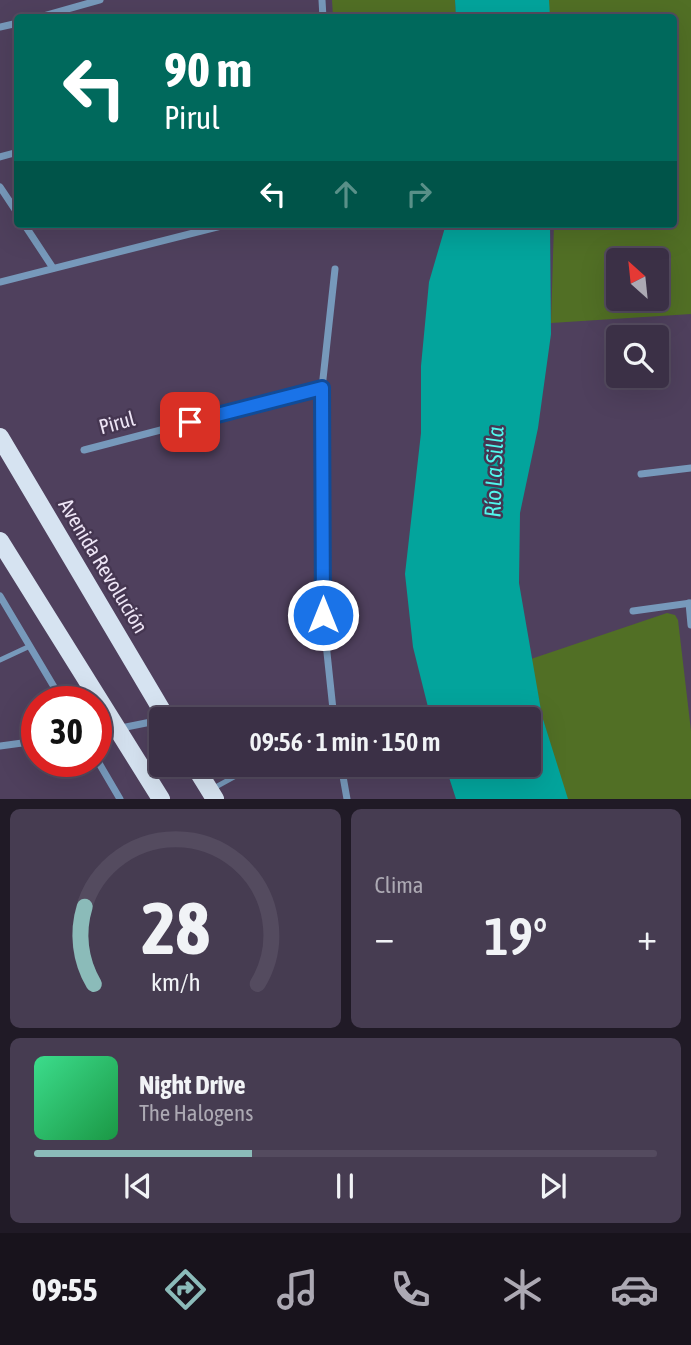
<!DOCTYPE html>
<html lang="es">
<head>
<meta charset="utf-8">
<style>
  body { margin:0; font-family:"Asap Condensed",sans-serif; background:#463c51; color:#f1f3f6; height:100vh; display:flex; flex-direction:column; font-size:26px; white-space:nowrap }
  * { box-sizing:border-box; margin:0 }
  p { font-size:23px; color:#aca9b3 }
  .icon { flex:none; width:38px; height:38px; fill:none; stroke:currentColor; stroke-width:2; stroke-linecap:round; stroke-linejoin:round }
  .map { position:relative; height:799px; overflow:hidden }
  .drawer { display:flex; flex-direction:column; gap:10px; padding:10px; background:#201a26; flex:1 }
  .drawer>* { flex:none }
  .top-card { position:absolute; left:14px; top:14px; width:663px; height:214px; border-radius:7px; box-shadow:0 7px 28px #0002,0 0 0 2px #544b5f; background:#00695c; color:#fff; overflow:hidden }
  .needle { width:46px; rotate:333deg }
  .fabs { position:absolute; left:606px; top:248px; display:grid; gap:14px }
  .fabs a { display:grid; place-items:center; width:63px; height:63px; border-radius:7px; background:#3b3046; box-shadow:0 7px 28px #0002,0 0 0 2px #544b5f; font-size:35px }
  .speed { position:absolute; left:21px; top:686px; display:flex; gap:14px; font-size:35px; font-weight:700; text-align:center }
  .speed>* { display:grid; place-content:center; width:91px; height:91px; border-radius:50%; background:#3b3046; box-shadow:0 7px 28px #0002,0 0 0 2px #544b5f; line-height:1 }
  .speed .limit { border:10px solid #d22; background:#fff; color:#111 }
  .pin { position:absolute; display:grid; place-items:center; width:60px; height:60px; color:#fff; margin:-30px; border-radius:14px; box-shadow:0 4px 10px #0006 }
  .me { position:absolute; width:77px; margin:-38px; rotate:0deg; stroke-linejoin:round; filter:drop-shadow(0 0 5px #0008) }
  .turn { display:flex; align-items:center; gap:24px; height:147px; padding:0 35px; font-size:32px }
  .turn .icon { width:91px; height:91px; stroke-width:2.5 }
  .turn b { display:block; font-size:49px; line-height:60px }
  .lanes { display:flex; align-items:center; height:66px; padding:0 35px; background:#0003; justify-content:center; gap:35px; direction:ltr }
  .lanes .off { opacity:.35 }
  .big { font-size:52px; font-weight:600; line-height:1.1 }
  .drawer .tile { flex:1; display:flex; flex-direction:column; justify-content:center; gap:10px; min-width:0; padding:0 24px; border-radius:10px; background:#463c51 }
  .drawer .dial { align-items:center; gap:0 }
  .dial svg { height:182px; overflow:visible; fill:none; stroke:#544b5f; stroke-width:7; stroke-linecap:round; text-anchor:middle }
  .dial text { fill:#f1f3f6; stroke:none }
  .song { display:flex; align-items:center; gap:21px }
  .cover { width:84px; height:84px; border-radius:10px; background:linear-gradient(135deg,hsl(150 70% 55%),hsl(140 70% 35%)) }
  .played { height:7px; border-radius:4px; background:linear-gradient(90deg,#8bbbb9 35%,#544b5f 35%) }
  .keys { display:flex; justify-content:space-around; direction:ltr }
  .heat { display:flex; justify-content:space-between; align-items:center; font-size:38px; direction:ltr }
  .drawer .tiles { flex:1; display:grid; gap:10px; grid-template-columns:1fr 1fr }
  .tile:last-child { grid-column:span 2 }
  .trip { position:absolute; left:149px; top:707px; width:392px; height:70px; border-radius:7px; background:#3b3046; box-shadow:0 7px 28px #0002,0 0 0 2px #544b5f; font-weight:600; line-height:70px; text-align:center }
  .tab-bar { display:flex; height:112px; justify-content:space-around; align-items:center; background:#18131c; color:#aca9b3 }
  .tab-bar .icon { width:49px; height:49px }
  .tab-bar .on { color:#8bbbb9 }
  .tab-bar b { font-size:32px; color:#f1f3f6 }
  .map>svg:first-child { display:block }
  .green { fill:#516f25; fill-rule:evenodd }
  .water { fill:#03a49c }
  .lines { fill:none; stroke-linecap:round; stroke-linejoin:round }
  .lane { stroke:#79b; stroke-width:5 }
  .street { stroke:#79b; stroke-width:7 }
  .primary { stroke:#d6e3f1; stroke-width:18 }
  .route-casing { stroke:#114b97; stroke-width:18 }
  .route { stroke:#1a73e8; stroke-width:12 }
  .labels { text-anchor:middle; stroke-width:5; stroke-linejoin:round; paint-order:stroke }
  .street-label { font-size:21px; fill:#ede4f5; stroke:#453651 }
  .water-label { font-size:23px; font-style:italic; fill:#51f8ed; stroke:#453651 }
</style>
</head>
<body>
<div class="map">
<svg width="691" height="799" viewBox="0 0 691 799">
  <rect width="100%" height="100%" fill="#4f405d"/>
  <g class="green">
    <path d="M 332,0 L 455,0 L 456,17 L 333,17 Z"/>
    <path d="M 548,0 L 691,0 L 691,314 L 551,323 L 554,224 L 674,224 L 674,18 L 549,17 ZM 618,261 L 656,261 L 656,299 L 618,299 Z"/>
    <path d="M 667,613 L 675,615 L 678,620 L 691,731 L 691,799 L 566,799 L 542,716 L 531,659 Z"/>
  </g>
  <g class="water">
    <path d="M 455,0 L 549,0 L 550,17 L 456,17 Z"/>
    <path d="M 446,224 L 550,224 L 551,334 L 538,428 L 520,513 L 519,583 L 542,716 L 568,799 L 456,799 L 445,765 L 528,765 L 528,719 L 431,719 L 413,647 L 405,574 L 421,433 L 421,366 L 429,282 Z"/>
  </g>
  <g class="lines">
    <g class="lane">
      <path d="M 0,660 L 30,646"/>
      <path d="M 212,789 L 256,765"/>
    </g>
    <g class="street">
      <path d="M 322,0 L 323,18"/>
      <path d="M 36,18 L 100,0"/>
      <path d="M 0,27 L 18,23"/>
      <path d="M 0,157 L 18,152"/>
      <path d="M 0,187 L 18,214"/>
      <path d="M 24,224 L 53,268"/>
      <path d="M 0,282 L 229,224"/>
      <path d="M 84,450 L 322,388"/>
      <path d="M 641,474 L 691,468"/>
      <path d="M 0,596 L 63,702"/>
      <path d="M 689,603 L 691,625"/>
      <path d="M 633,611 L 691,603"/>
      <path d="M 334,719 L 323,615 L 322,388 L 335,269"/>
      <path d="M 96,733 L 161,720"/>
      <path d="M 0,746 L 37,741"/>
      <path d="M 96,758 L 120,799"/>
      <path d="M 341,765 L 347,799"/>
    </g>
    <g class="primary">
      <path d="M 0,437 L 167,719"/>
      <path d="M 0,541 L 161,799"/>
      <path d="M 194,765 L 215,799"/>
    </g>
  </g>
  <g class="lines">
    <defs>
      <path id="route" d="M 190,422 L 322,388 L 323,615"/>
    </defs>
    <use href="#route" class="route-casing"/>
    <use href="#route" class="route"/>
  </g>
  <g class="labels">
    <g class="street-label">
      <text transform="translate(117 423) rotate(-15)" y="7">Pirul</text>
      <text transform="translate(103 566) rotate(59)" y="7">Avenida Revolución</text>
    </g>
    <g class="water-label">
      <text transform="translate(494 472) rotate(-88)" y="8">Río La Silla</text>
    </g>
  </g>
</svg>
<div class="fabs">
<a><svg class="needle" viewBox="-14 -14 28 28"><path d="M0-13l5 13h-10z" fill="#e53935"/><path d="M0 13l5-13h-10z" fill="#aca9b3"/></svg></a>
<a><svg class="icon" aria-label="search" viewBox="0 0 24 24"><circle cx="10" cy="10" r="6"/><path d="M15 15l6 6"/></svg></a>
</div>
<div class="speed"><div class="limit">30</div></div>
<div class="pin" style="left:190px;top:422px;background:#d93025"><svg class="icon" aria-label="arrive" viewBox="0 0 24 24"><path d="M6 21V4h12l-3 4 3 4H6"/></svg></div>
<svg class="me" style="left:323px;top:615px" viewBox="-20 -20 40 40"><circle r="17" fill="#1a73e8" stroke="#fff" stroke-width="3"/><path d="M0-11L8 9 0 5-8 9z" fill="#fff"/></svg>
<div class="trip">09:56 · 1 min · 150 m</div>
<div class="top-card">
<div class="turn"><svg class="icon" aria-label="left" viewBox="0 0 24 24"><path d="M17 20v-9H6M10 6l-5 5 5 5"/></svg><div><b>90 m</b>Pirul</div></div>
<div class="lanes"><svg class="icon" aria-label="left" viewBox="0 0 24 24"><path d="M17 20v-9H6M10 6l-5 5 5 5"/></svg><svg class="icon off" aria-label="ahead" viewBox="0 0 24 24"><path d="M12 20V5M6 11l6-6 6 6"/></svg><svg class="icon off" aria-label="right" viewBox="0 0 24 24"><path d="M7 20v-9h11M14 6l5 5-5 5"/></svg></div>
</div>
</div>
<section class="drawer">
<div class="tiles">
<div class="tile dial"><svg viewBox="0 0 100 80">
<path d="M14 69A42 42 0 1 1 86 69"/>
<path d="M14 69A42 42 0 0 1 10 35" stroke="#8bbbb9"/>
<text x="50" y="56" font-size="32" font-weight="700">28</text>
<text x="50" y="72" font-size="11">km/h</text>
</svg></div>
<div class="tile"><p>Clima</p>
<div class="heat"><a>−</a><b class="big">19°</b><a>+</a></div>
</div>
<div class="tile">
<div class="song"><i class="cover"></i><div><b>Night Drive</b><p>The Halogens</p></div></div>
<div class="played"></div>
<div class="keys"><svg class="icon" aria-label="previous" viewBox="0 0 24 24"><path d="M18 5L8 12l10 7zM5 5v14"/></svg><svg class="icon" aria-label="pause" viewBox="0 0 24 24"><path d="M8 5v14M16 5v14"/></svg><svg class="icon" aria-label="next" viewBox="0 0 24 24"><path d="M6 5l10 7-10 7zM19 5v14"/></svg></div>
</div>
</div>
</section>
<nav class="tab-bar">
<b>09:55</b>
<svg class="icon on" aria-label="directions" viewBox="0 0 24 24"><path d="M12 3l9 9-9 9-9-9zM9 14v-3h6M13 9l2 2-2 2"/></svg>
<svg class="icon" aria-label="music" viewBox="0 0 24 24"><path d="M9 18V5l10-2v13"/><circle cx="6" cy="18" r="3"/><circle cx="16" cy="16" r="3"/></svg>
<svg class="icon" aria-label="phone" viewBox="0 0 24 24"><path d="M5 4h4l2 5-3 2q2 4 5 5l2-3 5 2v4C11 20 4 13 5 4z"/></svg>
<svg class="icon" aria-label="climate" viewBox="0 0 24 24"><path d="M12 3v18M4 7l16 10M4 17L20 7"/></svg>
<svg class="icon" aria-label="car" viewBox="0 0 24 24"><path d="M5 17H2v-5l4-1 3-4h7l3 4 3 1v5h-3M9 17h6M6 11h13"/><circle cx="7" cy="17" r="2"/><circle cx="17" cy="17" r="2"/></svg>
</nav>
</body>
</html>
